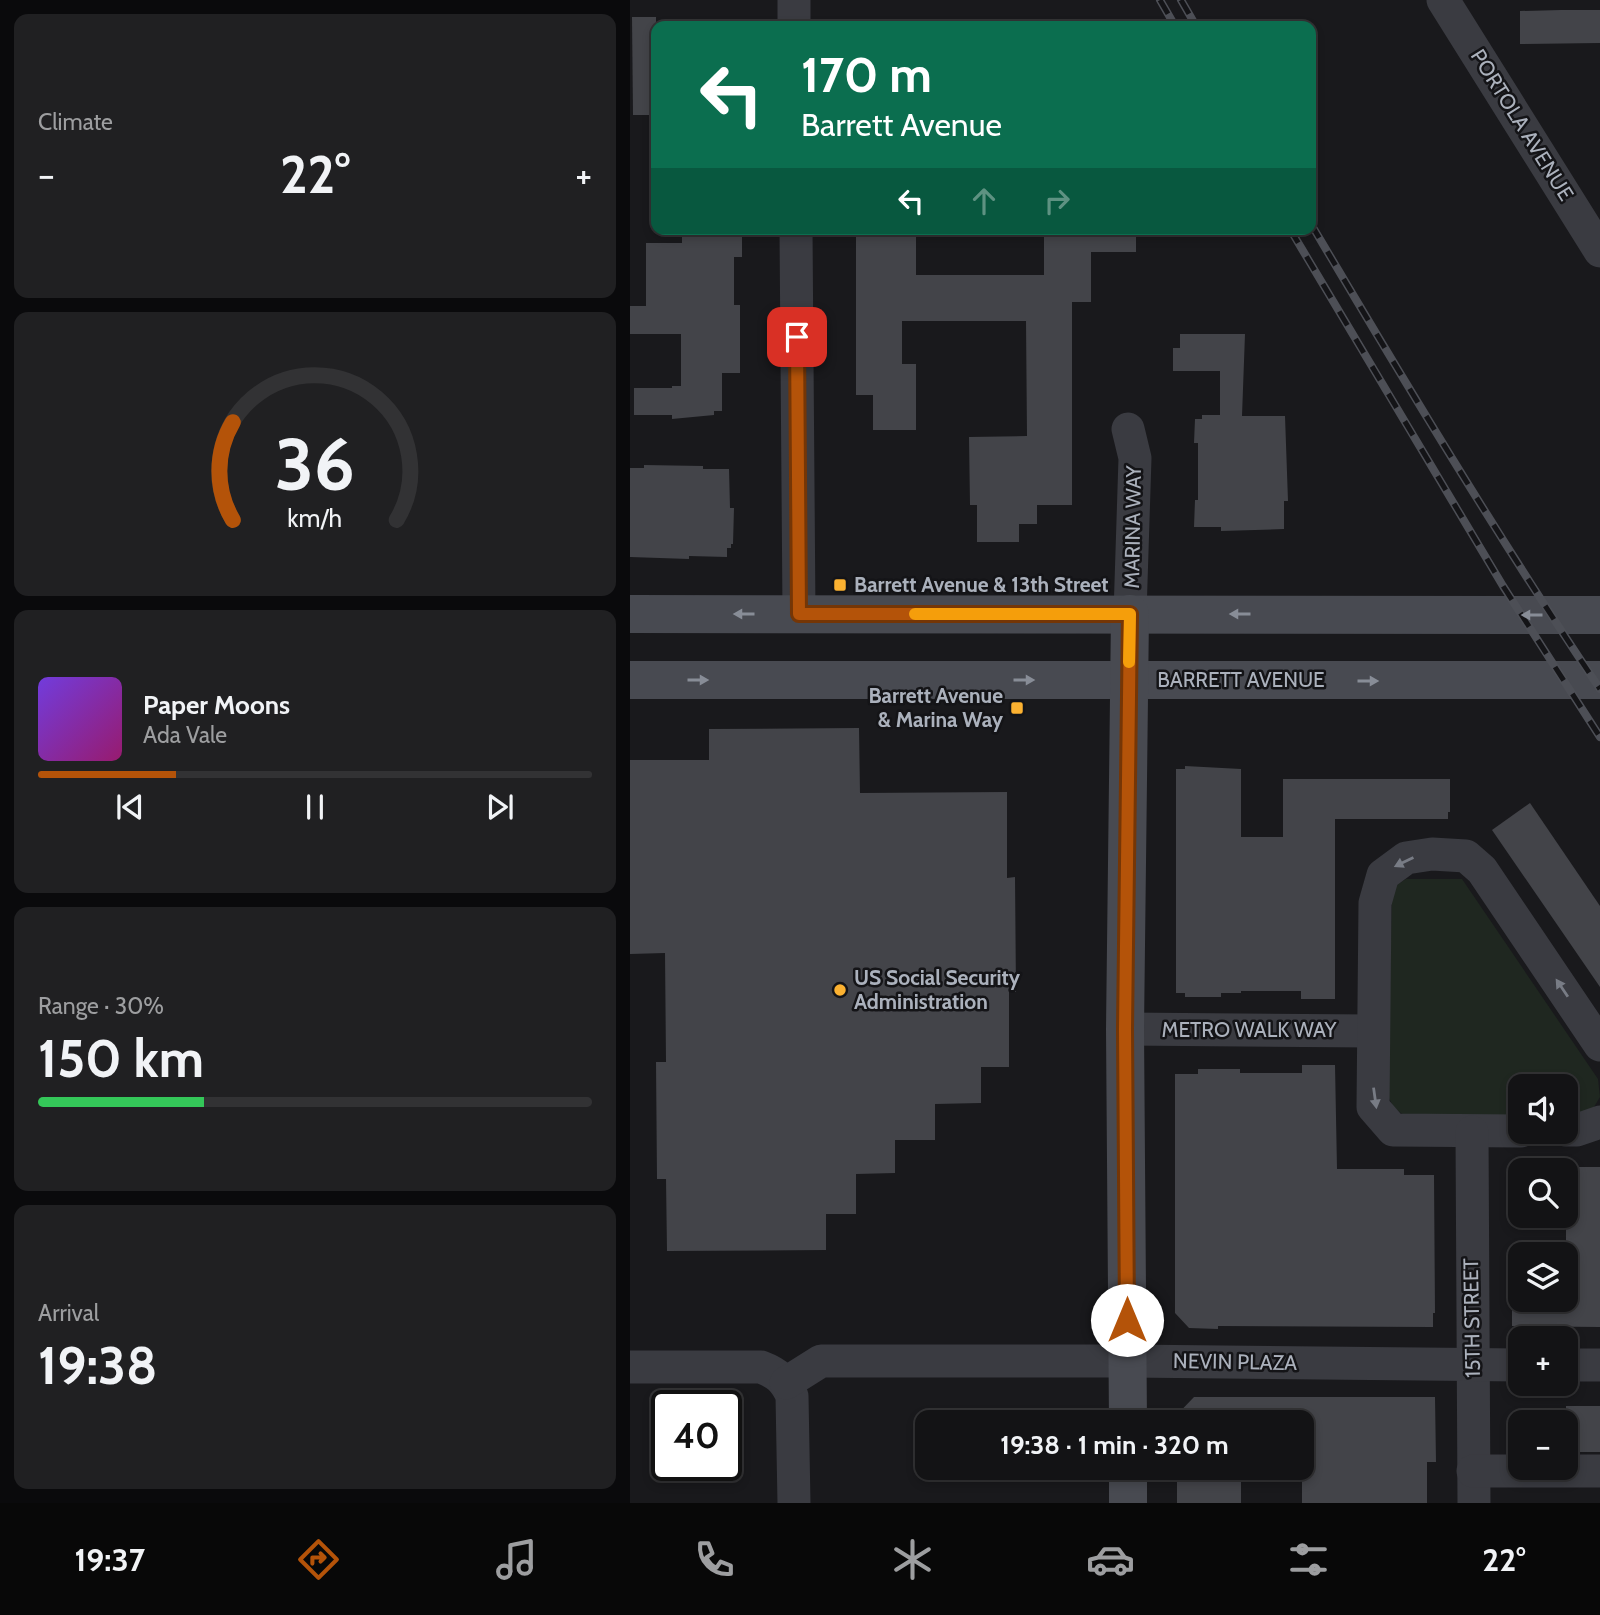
<!DOCTYPE html>
<html lang="en">
<head>
<meta charset="utf-8">
<style>
  body { margin:0; font-family:Cabin,sans-serif; background:#202022; color:#f1f3f6; height:100vh; display:flex; flex-direction:column; font-size:26px; white-space:nowrap }
  * { box-sizing:border-box; margin:0 }
  p { font-size:23px; color:#9d9ea0 }
  .icon { flex:none; width:38px; height:38px; fill:none; stroke:currentColor; stroke-width:2; stroke-linecap:round; stroke-linejoin:round }
  .map { position:relative; flex:1; overflow:hidden }
  .drawer { display:flex; flex-direction:column; gap:14px; padding:14px; background:#0a0a0c; width:630px }
  .drawer>* { flex:none }
  .hud { position:absolute; left:21px; top:21px; width:665px; height:214px; border-radius:14px; box-shadow:0 4px 10px #0003,0 0 0 2px #323234; background:#0b6e4f; color:#fff; overflow:hidden }
  .controls { position:absolute; left:878px; top:1074px; display:grid; gap:14px }
  .controls a { display:grid; place-items:center; width:70px; height:70px; border-radius:14px; background:#131315; box-shadow:0 4px 10px #0003,0 0 0 2px #323234; font-size:35px }
  .speed { position:absolute; left:21px; top:1390px; display:flex; gap:14px; font-size:35px; font-weight:700; text-align:center }
  .speed>* { display:grid; place-content:center; width:91px; height:91px; border-radius:50%; background:#131315; box-shadow:0 4px 10px #0003,0 0 0 2px #323234; line-height:1 }
  .speed .limit { border:4px solid #111; border-radius:10px; background:#fff; color:#111 }
  .pin { position:absolute; display:grid; place-items:center; width:60px; height:60px; color:#fff; margin:-30px; border-radius:14px; box-shadow:0 4px 10px #0006 }
  .me { position:absolute; width:77px; margin:-38px; rotate:0deg; stroke-linejoin:round; filter:drop-shadow(0 0 5px #0008) }
  .turn { display:flex; align-items:center; gap:24px; height:147px; padding:0 35px; font-size:32px }
  .turn .icon { width:91px; height:91px; stroke-width:2.5 }
  .turn b { display:block; font-size:49px; line-height:60px }
  .lanes { display:flex; align-items:center; height:66px; padding:0 35px; background:#0003; justify-content:center; gap:35px; direction:ltr }
  .lanes .off { opacity:.35 }
  .big { font-size:52px; font-weight:700; line-height:1.1 }
  .drawer .widget { flex:1; display:flex; flex-direction:column; justify-content:center; gap:10px; min-width:0; padding:0 24px; border-radius:14px; background:#202022 }
  .drawer .dial { align-items:center; gap:0 }
  .dial svg { height:182px; overflow:visible; fill:none; stroke:#323234; stroke-width:7; stroke-linecap:round; text-anchor:middle }
  .dial text { fill:#f1f3f6; stroke:none }
  .song { display:flex; align-items:center; gap:21px }
  .cover { width:84px; height:84px; border-radius:10px; background:linear-gradient(135deg,hsl(260 70% 55%),hsl(320 70% 35%)) }
  .played { height:7px; border-radius:4px; background:linear-gradient(90deg,#b45309 25%,#323234 25%) }
  .keys { display:flex; justify-content:space-around; direction:ltr }
  .heat { display:flex; justify-content:space-between; align-items:center; font-size:38px; direction:ltr }
  .charge { height:10px; border-radius:5px; background:linear-gradient(90deg,#34c759 30%,#323234 0) }
  .trip { position:absolute; left:285px; top:1410px; width:399px; height:70px; border-radius:14px; background:#131315; box-shadow:0 4px 10px #0003,0 0 0 2px #323234; font-weight:700; line-height:70px; text-align:center }
  .dock { display:flex; height:112px; justify-content:space-around; align-items:center; background:#080808; color:#9d9ea0 }
  .dock .icon { width:49px; height:49px }
  .dock .on { color:#b45309 }
  .dock b { font-size:32px; color:#f1f3f6 }
  main { display:flex; flex:1; min-height:0 }
  .map>svg:first-child { display:block }
  .green { fill:#1f2720 }
  .building { fill:#434449 }
  .lines { fill:none; stroke-linecap:round; stroke-linejoin:round }
  .street { stroke:#3a3b41; stroke-width:33 }
  .secondary { stroke:#484a51; stroke-width:38 }
  .rail-casing { stroke:#4d4f56; stroke-width:8 }
  .rail { stroke:#141417; stroke-width:5; stroke-dasharray:16; stroke-linecap:butt }
  .oneway { fill:#888d97 }
  .oneway2 { fill:#787c85 }
  .route-casing { stroke:#753606; stroke-width:18 }
  .route { stroke:#b45309; stroke-width:12 }
  .slow { stroke:#f59e0b; stroke-width:12 }
  .poi-dot { fill:#fcb231; stroke:#141417; stroke-width:2.5 }
  .labels { text-anchor:middle; stroke-width:5; stroke-linejoin:round; paint-order:stroke }
  .street-label { font-size:21px; fill:#abb1bc; stroke:#141417 }
  .poi-label { font-size:21px; font-weight:bold; fill:#abb1bc; stroke:#141417; text-anchor:start }
</style>
</head>
<body>
<main>
<section class="drawer">
<div class="widget"><p>Climate</p>
<div class="heat"><a>−</a><b class="big">22°</b><a>+</a></div>
</div>
<div class="widget dial"><svg viewBox="0 0 100 80">
<path d="M14 69A42 42 0 1 1 86 69"/>
<path d="M14 69A42 42 0 0 1 14 26" stroke="#b45309"/>
<text x="50" y="56" font-size="32" font-weight="700">36</text>
<text x="50" y="72" font-size="11">km/h</text>
</svg></div>
<div class="widget">
<div class="song"><i class="cover"></i><div><b>Paper Moons</b><p>Ada Vale</p></div></div>
<div class="played"></div>
<div class="keys"><svg class="icon" aria-label="previous" viewBox="0 0 24 24"><path d="M18 5L8 12l10 7zM5 5v14"/></svg><svg class="icon" aria-label="pause" viewBox="0 0 24 24"><path d="M8 5v14M16 5v14"/></svg><svg class="icon" aria-label="next" viewBox="0 0 24 24"><path d="M6 5l10 7-10 7zM19 5v14"/></svg></div>
</div>
<div class="widget"><p>Range · 30%</p><b class="big">150 km</b><div class="charge"></div></div>
<div class="widget"><p>Arrival</p><b class="big">19:38</b></div>
</section>
<div class="map">
<svg width="970" height="1503" viewBox="0 0 970 1503">
  <rect width="100%" height="100%" fill="#19191c"/>
  <path class="green" d="M 776,879 L 832,879 L 968,1079 L 970,1097 L 961,1112 L 936,1117 L 936,1087 L 891,1087 L 891,1117 L 775,1116 L 764,1108 L 758,1096 L 762,888 Z"/>
  <g class="building">
    <path d="M 931,10 L 970,10 L 970,43 L 890,44 L 890,11 Z"/>
    <path d="M 2,17 L 26,17 L 26,115 L 3,115 Z"/>
    <path d="M 52,229 L 112,229 L 112,257 L 104,257 L 104,305 L 110,305 L 110,373 L 92,373 L 92,411 L 84,411 L 84,415 L 42,419 L 42,415 L 4,415 L 4,388 L 42,388 L 42,386 L 51,386 L 51,334 L 0,334 L 0,306 L 16,306 L 16,243 L 52,243 Z"/>
    <path d="M 226,229 L 286,229 L 286,275 L 414,275 L 414,229 L 506,229 L 506,252 L 461,252 L 461,302 L 442,302 L 442,505 L 407,505 L 407,524 L 389,524 L 389,542 L 347,542 L 347,505 L 340,505 L 339,437 L 397,436 L 396,321 L 272,321 L 272,364 L 286,364 L 286,430 L 243,430 L 243,395 L 226,395 Z"/>
    <path d="M 550,334 L 615,334 L 612,416 L 655,416 L 658,501 L 654,501 L 654,529 L 591,531 L 591,527 L 564,527 L 565,500 L 568,500 L 568,443 L 564,443 L 565,419 L 572,419 L 572,415 L 590,415 L 590,371 L 543,371 L 543,348 L 550,348 Z"/>
    <path d="M 14,465 L 73,466 L 73,469 L 99,469 L 100,508 L 104,508 L 103,544 L 101,544 L 101,548 L 97,548 L 97,557 L 59,556 L 59,559 L 0,557 L 0,468 L 14,468 Z"/>
    <path d="M 229,728 L 230,793 L 377,792 L 377,878 L 385,877 L 386,992 L 379,992 L 379,1067 L 351,1067 L 351,1103 L 305,1104 L 305,1140 L 265,1140 L 265,1173 L 226,1174 L 226,1214 L 196,1214 L 196,1250 L 37,1251 L 36,1179 L 27,1179 L 26,1062 L 36,1062 L 35,953 L 0,954 L 0,760 L 79,760 L 79,729 Z"/>
    <path d="M 555,766 L 611,769 L 611,837 L 653,837 L 653,779 L 820,779 L 820,812 L 818,812 L 818,819 L 705,819 L 705,999 L 671,999 L 671,991 L 611,991 L 611,993 L 591,993 L 591,997 L 555,997 L 555,993 L 546,993 L 546,769 L 555,769 Z"/>
    <path d="M 900,803 L 970,906 L 970,987 L 862,830 Z"/>
    <path d="M 672,1065 L 705,1065 L 707,1169 L 774,1169 L 774,1175 L 804,1175 L 805,1313 L 803,1313 L 803,1327 L 588,1326 L 588,1329 L 559,1328 L 545,1313 L 545,1074 L 568,1074 L 568,1069 L 610,1069 L 610,1073 L 672,1073 Z"/>
    <path d="M 936,1167 L 970,1167 L 970,1327 L 882,1326 L 882,1300 L 936,1300 Z"/>
    <path d="M 564,1397 L 805,1397 L 806,1462 L 797,1462 L 797,1503 L 672,1503 L 672,1423 L 539,1423 Z"/>
    <rect x="936" y="1406" width="34" height="46"/>
    <rect x="547" y="1468" width="64" height="35"/>
  </g>
  <g class="lines">
    <g class="street">
      <path d="M 164,0 L 164,26"/>
      <path d="M 813,0 L 970,251"/>
      <path d="M 166,229 L 169,614"/>
      <path d="M 498,429 L 505,458 L 500,614"/>
      <path d="M 495,1029 L 742,1031"/>
      <path d="M 936,1130 L 947,1130 L 970,1122"/>
      <path d="M 891,1131 L 763,1130 L 743,1107 L 745,903 L 753,875 L 776,858 L 802,854 L 836,856 L 852,870 L 970,1045"/>
      <path d="M 842,1132 L 844,1503"/>
      <path d="M 936,1365 L 970,1365"/>
      <path d="M 0,1367 L 131,1367 C 147,1373 155,1380 162,1396 L 164,1503"/>
      <path d="M 156,1383 L 191,1361 L 498,1361 L 891,1365"/>
      <path d="M 843,1471 L 970,1471"/>
    </g>
    <g class="secondary">
      <path d="M 0,614 L 970,615"/>
      <path d="M 0,680 L 970,680"/>
      <path d="M 498,1423 L 495,1029 L 500,614"/>
      <path d="M 498,1503 L 498,1468"/>
    </g>
    <defs>
      <g id="rail">
        <path d="M 530,0 L 545,26"/>
        <path d="M 551,0 L 566,26"/>
        <path d="M 681,224 C 774,381 868,537 970,689"/>
        <path d="M 660,229 L 873,586 L 970,737"/>
      </g>
    </defs>
    <use href="#rail" class="rail-casing"/>
    <use href="#rail" class="rail"/>
  </g>
  <defs><path id="oneway-solid" d="M-6-.8H1V-3.2L6.5 0L1 3.2V.8H-6Z" transform="scale(1.75)"/></defs>
  <g class="oneway">
    <use href="#oneway-solid" transform="translate(114 614) rotate(180)"/>
    <use href="#oneway-solid" transform="translate(610 614) rotate(-180)"/>
    <use href="#oneway-solid" transform="translate(902 615) rotate(-180)"/>
    <use href="#oneway-solid" transform="translate(68 680)"/>
    <use href="#oneway-solid" transform="translate(394 680)"/>
    <use href="#oneway-solid" transform="translate(738 681)"/>
  </g>
  <g class="oneway2">
    <use href="#oneway-solid" transform="translate(774 862) rotate(154)"/>
    <use href="#oneway-solid" transform="translate(932 988) rotate(-124)"/>
    <use href="#oneway-solid" transform="translate(745 1098) rotate(82)"/>
  </g>
  <g class="lines">
    <defs>
      <path id="route" d="M 167,337 L 169,614 L 500,614 L 495,1029 L 497,1320"/>
    </defs>
    <use href="#route" class="route-casing"/>
    <use href="#route" class="route"/>
    <path class="slow" d="M 285,614 L 500,614 L 499,662"/>
  </g>
  <g class="poi-dot">
    <rect x="203" y="578" width="14" height="14" rx="3.5"/>
    <rect x="380" y="701" width="14" height="14" rx="3.5"/>
    <circle cx="210" cy="990" r="7"/>
  </g>
  <g class="labels">
    <g class="street-label">
      <text transform="translate(892 125) rotate(58)" y="7">PORTOLA AVENUE</text>
      <text transform="translate(503 527) rotate(-89)" y="7">MARINA WAY</text>
      <text x="611" y="687">BARRETT AVENUE</text>
      <text x="619" y="1037">METRO WALK WAY</text>
      <text transform="translate(842 1318) rotate(-91)" y="7">15TH STREET</text>
      <text transform="translate(605 1362) rotate(1)" y="7">NEVIN PLAZA</text>
    </g>
    <g class="poi-label">
      <text x="224" y="592">Barrett Avenue &amp; 13th Street</text>
      <text x="373" y="703" text-anchor="end">Barrett Avenue<tspan x="373" dy="24">&amp; Marina Way</tspan></text>
      <text x="224" y="985">US Social Security<tspan x="224" dy="24">Administration</tspan></text>
    </g>
  </g>
</svg>
<div class="controls">
<a><svg class="icon" aria-label="sound" viewBox="0 0 24 24"><path d="M4 9h4l5-4v14l-5-4H4zM17 9q2 3 0 6"/></svg></a>
<a><svg class="icon" aria-label="search" viewBox="0 0 24 24"><circle cx="10" cy="10" r="6"/><path d="M15 15l6 6"/></svg></a>
<a><svg class="icon" aria-label="layers" viewBox="0 0 24 24"><path d="M12 4l9 5-9 5-9-5zM3 14l9 5 9-5"/></svg></a>
<a>+</a>
<a>−</a>
</div>
<div class="speed"><div class="limit">40</div></div>
<div class="pin" style="left:167px;top:337px;background:#d93025"><svg class="icon" aria-label="arrive" viewBox="0 0 24 24"><path d="M6 21V4h12l-3 4 3 4H6"/></svg></div>
<svg class="me" style="left:497px;top:1320px" viewBox="-20 -20 40 40"><circle r="19" fill="#fff"/><path d="M0-13L10 11 0 6-10 11z" fill="#b45309"/></svg>
<div class="trip">19:38 · 1 min · 320 m</div>
<div class="hud">
<div class="turn"><svg class="icon" aria-label="left" viewBox="0 0 24 24"><path d="M17 20v-9H6M10 6l-5 5 5 5"/></svg><div><b>170 m</b>Barrett Avenue</div></div>
<div class="lanes"><svg class="icon" aria-label="left" viewBox="0 0 24 24"><path d="M17 20v-9H6M10 6l-5 5 5 5"/></svg><svg class="icon off" aria-label="ahead" viewBox="0 0 24 24"><path d="M12 20V5M6 11l6-6 6 6"/></svg><svg class="icon off" aria-label="right" viewBox="0 0 24 24"><path d="M7 20v-9h11M14 6l5 5-5 5"/></svg></div>
</div>
</div>
</main>
<nav class="dock">
<b>19:37</b>
<svg class="icon on" aria-label="directions" viewBox="0 0 24 24"><path d="M12 3l9 9-9 9-9-9zM9 14v-3h6M13 9l2 2-2 2"/></svg>
<svg class="icon" aria-label="music" viewBox="0 0 24 24"><path d="M9 18V5l10-2v13"/><circle cx="6" cy="18" r="3"/><circle cx="16" cy="16" r="3"/></svg>
<svg class="icon" aria-label="phone" viewBox="0 0 24 24"><path d="M5 4h4l2 5-3 2q2 4 5 5l2-3 5 2v4C11 20 4 13 5 4z"/></svg>
<svg class="icon" aria-label="climate" viewBox="0 0 24 24"><path d="M12 3v18M4 7l16 10M4 17L20 7"/></svg>
<svg class="icon" aria-label="car" viewBox="0 0 24 24"><path d="M5 17H2v-5l4-1 3-4h7l3 4 3 1v5h-3M9 17h6M6 11h13"/><circle cx="7" cy="17" r="2"/><circle cx="17" cy="17" r="2"/></svg>
<svg class="icon" aria-label="filters" viewBox="0 0 24 24"><path d="M4 7h16M4 17h16"/><circle cx="9" cy="7" r="2"/><circle cx="15" cy="17" r="2"/></svg>
<b>22°</b>
</nav>
</body>
</html>
